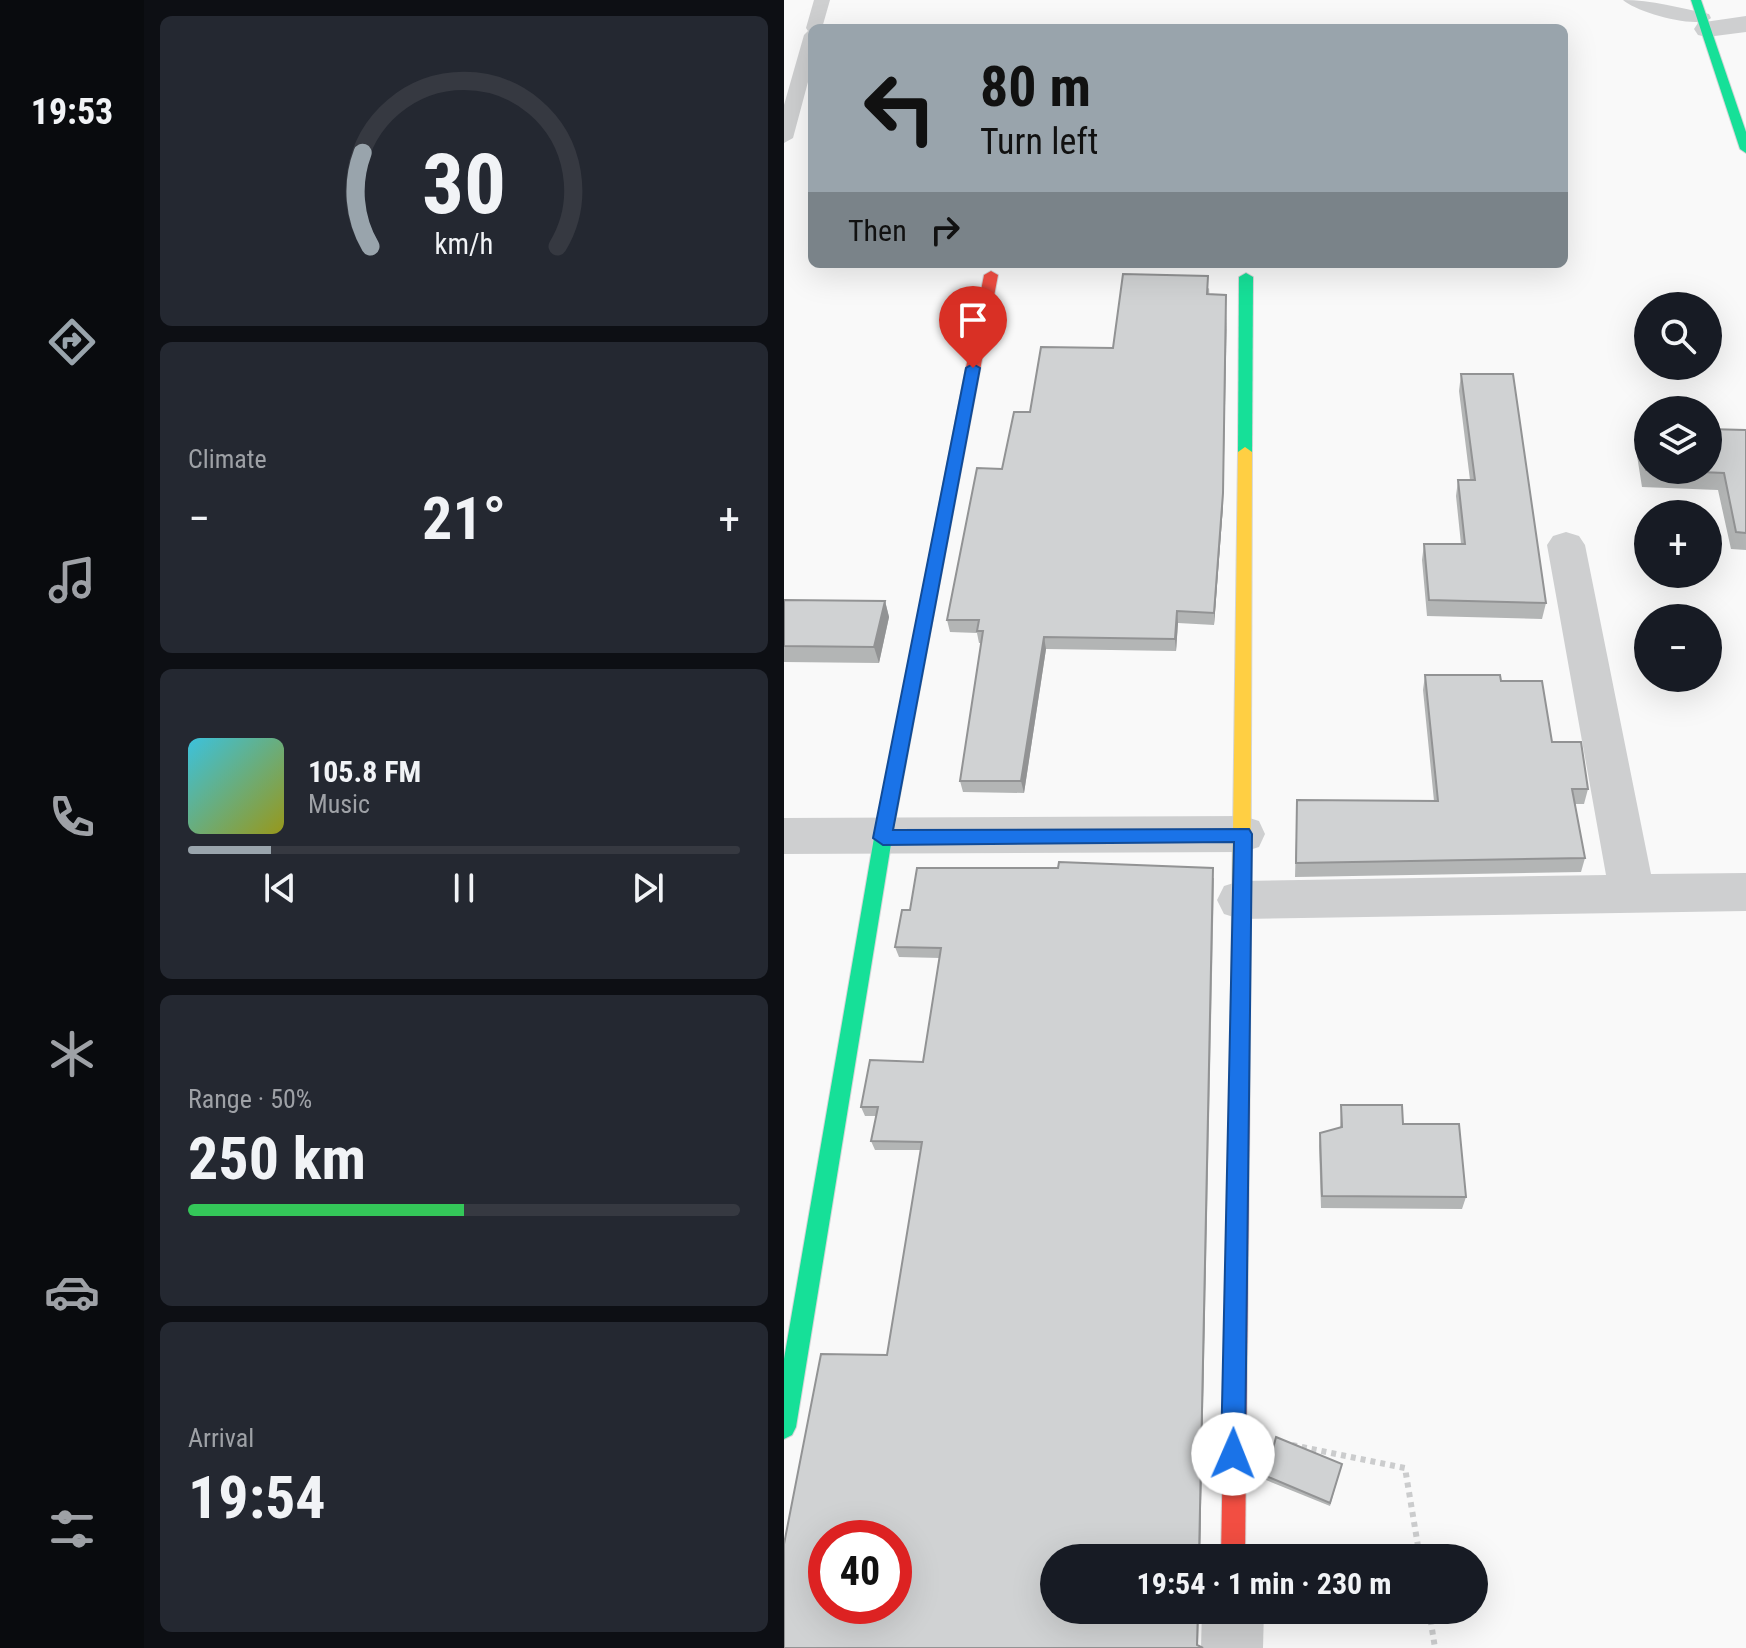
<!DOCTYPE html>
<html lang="en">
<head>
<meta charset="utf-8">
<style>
  body { margin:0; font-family:"Roboto Condensed",sans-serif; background:#242831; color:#f1f3f6; height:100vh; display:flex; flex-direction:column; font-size:30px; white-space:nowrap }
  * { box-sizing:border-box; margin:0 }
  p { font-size:26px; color:#9ea1a6 }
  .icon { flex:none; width:44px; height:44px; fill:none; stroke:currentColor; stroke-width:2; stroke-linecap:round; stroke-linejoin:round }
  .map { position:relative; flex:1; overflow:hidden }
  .details { display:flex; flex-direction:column; gap:16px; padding:16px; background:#0d0f14; width:640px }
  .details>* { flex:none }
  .hud { position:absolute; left:24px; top:24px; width:760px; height:244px; border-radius:12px; box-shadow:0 8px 32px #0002; background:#99a4ac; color:#111; overflow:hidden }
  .tools { position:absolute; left:850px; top:292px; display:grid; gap:16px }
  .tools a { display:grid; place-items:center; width:88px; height:88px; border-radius:50%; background:#171b24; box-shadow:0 8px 32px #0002; font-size:40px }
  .speed { position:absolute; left:24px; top:1520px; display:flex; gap:16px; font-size:40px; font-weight:700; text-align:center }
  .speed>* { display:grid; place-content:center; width:104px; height:104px; border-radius:50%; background:#171b24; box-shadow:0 8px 32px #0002; line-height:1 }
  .speed .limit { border:12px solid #d22; background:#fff; color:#111 }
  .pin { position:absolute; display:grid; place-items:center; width:68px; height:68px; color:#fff; margin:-82px -34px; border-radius:50% 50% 50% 0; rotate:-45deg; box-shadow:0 0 8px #0007 }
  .pin .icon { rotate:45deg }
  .me { position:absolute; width:88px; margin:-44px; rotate:1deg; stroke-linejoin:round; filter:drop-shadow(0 0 6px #0008) }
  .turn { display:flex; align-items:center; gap:28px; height:168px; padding:0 40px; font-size:36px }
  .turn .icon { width:104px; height:104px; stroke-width:2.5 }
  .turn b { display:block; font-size:56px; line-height:68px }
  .then { display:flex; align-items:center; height:76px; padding:0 40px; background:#0003; gap:16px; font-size:30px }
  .big { font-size:60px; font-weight:700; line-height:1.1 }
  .details .card { flex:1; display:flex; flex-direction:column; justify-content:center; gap:12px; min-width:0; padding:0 28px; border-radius:12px; background:#242831 }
  .details .dial { align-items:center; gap:0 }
  .dial svg { height:208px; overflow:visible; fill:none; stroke:#363941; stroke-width:7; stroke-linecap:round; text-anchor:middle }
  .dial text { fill:#f1f3f6; stroke:none }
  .song { display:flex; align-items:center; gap:24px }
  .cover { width:96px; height:96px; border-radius:12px; background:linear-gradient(135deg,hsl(190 70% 55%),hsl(60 70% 35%)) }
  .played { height:8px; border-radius:4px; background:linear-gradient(90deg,#99a4ac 15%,#363941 15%) }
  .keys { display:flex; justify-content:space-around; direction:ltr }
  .heat { display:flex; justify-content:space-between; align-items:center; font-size:44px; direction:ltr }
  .charge { height:12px; border-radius:6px; background:linear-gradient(90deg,#34c759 50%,#363941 0) }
  .trip { position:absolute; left:256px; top:1544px; width:448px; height:80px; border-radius:40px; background:#171b24; box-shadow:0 8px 32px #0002; font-weight:700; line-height:80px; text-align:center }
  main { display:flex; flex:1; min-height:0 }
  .dock { display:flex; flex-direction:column; width:144px; justify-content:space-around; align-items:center; background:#090b0e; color:#9ea1a6 }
  .dock .icon { width:56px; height:56px }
  .dock .current { color:#99a4ac }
  .dock b { font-size:36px; color:#f1f3f6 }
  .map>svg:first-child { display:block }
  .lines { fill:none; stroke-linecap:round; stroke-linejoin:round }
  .fast-casing { stroke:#d5d6d7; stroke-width:2 }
  .slow-casing { stroke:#d5d6d7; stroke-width:2 }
  .jam-casing { stroke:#d5d6d7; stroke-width:2 }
  .path { stroke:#cbcccd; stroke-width:6; stroke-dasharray:5 5; stroke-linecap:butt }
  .lane { fill:#cecfd0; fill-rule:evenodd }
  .street { fill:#cecfd0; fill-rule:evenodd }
  .fast { fill:#16e098; fill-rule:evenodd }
  .slow { fill:#ffcf43; fill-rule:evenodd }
  .jam { fill:#f24e42; fill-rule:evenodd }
  .wall { fill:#b3b5b5 }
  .shaded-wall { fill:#929394 }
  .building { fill:#d0d2d3; stroke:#929394; stroke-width:2; fill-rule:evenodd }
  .route { fill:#1a73e8; stroke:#114b97; stroke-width:2 }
</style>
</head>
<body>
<main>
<nav class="dock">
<b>19:53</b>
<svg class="icon current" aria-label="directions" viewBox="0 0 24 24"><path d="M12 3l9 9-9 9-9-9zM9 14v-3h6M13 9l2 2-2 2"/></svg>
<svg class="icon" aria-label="music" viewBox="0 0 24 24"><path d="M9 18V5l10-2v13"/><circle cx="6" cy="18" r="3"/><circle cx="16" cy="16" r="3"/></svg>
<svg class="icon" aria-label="phone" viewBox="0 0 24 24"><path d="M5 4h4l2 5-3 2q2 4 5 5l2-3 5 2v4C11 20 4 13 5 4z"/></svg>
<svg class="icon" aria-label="climate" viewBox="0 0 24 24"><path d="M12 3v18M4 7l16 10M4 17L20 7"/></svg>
<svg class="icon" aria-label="car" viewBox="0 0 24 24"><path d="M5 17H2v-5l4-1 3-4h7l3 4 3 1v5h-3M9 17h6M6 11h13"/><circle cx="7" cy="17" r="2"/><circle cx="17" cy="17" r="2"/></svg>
<svg class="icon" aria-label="filters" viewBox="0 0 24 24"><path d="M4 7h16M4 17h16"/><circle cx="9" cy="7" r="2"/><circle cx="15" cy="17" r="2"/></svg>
</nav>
<section class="details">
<div class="card dial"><svg viewBox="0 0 100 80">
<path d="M14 69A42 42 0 1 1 86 69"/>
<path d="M14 69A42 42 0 0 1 11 33" stroke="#99a4ac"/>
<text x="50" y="56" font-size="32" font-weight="700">30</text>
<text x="50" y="72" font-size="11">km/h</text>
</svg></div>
<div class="card"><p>Climate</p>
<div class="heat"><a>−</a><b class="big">21°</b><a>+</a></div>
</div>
<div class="card">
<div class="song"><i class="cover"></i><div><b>105.8 FM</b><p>Music</p></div></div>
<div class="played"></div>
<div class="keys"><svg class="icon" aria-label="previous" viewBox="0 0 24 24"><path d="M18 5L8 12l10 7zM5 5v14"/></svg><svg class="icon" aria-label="pause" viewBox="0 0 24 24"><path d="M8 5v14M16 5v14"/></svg><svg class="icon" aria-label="next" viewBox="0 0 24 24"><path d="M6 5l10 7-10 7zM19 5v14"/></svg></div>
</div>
<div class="card"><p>Range · 50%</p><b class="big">250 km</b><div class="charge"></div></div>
<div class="card"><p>Arrival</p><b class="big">19:54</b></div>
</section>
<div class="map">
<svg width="962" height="1648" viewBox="0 0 962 1648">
  <rect width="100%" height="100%" fill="#f9f9f9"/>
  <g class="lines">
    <defs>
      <g id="fast">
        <path d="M 907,0 L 917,0 L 962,132 L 962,153 L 956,149 Z"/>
        <path d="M 462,273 L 469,277 L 468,452 L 461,457 L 454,452 L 455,277 Z"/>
        <path d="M 140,618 L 148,624 L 108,838 L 12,1427 L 8,1435 L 0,1439 L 0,1359 L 90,838 L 132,624 Z"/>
      </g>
      <path id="slow" d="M 461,447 L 468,452 L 466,1062 L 463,1068 L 456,1071 L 449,1068 L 446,1062 L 454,452 Z"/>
      <g id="jam">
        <path d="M 207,271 L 214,275 L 148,624 L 140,630 L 132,624 L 200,275 Z"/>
        <path d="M 456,1053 L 463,1056 L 466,1062 L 461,1558 L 437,1558 L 446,1062 L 449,1056 Z"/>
      </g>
    </defs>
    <use href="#fast" class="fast-casing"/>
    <use href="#slow" class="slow-casing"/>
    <use href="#jam" class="jam-casing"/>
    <g class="path">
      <path d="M 508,1445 L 621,1468 L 636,1558"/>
      <path d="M 645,1610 L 651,1648"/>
    </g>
    <g class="lane">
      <path d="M 30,0 L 46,0 L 38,28 L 28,28 L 28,67 L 9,138 L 0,143 L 0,105 L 20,35 L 24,31 L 22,28 Z"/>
      <path d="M 839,0 C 867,0 897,8 925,14 L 927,18 C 914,30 852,12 839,0 Z"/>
    </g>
    <g class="street">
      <path d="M 962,16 L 962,32 L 923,37 L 914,35 L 910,29 L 914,23 Z"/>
      <path d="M 782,532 L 795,536 L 801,545 L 867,874 L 962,873 L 962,911 L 456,919 L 440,914 L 433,900 L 440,886 L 456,881 L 822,875 L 763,545 L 769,536 Z"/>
      <path d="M 459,816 L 475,821 L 481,834 L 475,847 L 459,852 L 0,854 L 0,818 Z"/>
      <path d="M 418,1610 L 480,1610 L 479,1648 L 417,1648 Z"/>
    </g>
    <use href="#fast" class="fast"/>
    <use href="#slow" class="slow"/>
    <use href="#jam" class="jam"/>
  </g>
  <g class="wall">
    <path d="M 425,288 L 439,506 L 430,625 L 394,623 L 392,651 L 262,649 L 240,793 L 179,792 L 176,781 L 197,643 L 195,643 L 193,633 L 166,632 L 163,620 L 218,469 L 246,412 L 329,348 Z"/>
    <path d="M 677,374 L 762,603 L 758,619 L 643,616 L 638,560 L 640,544 L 677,544 L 672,496 L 674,480 L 686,480 L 675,391 Z"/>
    <path d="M 855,426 L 962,430 L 962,550 L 947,549 L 934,490 L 858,487 L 851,443 Z"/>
    <path d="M 0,600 L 101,601 L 105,617 L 95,663 L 0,662 Z"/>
    <path d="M 641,675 L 717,681 L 768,742 L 804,789 L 800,804 L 791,804 L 801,858 L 797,872 L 511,877 L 513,800 L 650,801 L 639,690 Z"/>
    <path d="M 430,878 L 416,1558 L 270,1558 L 270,1610 L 415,1610 L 414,1645 L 0,1648 L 103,1355 L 137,1150 L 91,1150 L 87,1141 L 92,1116 L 81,1116 L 77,1107 L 139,1062 L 156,958 L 115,957 L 111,947 L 126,910 Z"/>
    <path d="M 557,1105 L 619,1124 L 682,1197 L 678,1209 L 537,1208 L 535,1146 L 536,1133 L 556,1128 Z"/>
    <path d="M 558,1464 L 546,1506 L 482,1480 L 482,1476 Z"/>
  </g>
  <g class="shaded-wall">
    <path d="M 443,307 L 439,506 L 430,625 L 430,613 Z"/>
    <path d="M 101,601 L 105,617 L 95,663 L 90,647 Z"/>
    <path d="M 393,611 L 394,623 L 392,651 L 391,639 Z"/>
    <path d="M 260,637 L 262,649 L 240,793 L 237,781 Z"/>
    <path d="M 429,868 L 416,1558 L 415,1558 Z"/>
  </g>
  <g class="building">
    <path d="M 339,274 L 424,276 L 423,294 L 442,295 L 439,493 L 430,613 L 393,611 L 391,639 L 260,637 L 237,781 L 176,781 L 199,631 L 193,631 L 195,620 L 163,620 L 193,468 L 218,469 L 230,412 L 246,412 L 257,347 L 329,348 Z"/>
    <path d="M 677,374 L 729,374 L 762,603 L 645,600 L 640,544 L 681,544 L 674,480 L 691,480 Z"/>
    <path d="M 855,426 L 864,426 L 864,470 L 862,470 Z"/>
    <path d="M 924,429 L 962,430 L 962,533 L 952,532 L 940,473 L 869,470 L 924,470 Z"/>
    <path d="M 0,600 L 101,601 L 90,647 L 0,646 Z"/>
    <path d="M 641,675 L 716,675 L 717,681 L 758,681 L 768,742 L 797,742 L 804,789 L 788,789 L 801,858 L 512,863 L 513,800 L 654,801 Z"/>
    <path d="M 275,862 L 429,868 L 415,1558 L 270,1558 L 270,1610 L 414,1610 L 413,1645 L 419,1648 L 0,1648 L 0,1544 L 37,1354 L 103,1355 L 138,1142 L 87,1141 L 94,1107 L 77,1107 L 86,1060 L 139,1062 L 157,948 L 111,947 L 118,910 L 126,910 L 133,868 L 274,868 ZM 42,1538 L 110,1538 L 110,1606 L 42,1606 Z"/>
    <path d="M 557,1105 L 618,1105 L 619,1124 L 675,1124 L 682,1197 L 538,1196 L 536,1133 L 558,1127 Z"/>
    <path d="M 492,1437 L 558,1464 L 546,1503 L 482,1476 Z"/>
  </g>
  <path class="route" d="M 189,364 L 196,368 L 109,830 L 465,829 L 468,834 L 461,1454 L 458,1462 L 449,1466 L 441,1462 L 437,1454 L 450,842 L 99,845 L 89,838 L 182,368 Z"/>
</svg>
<div class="tools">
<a><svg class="icon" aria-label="search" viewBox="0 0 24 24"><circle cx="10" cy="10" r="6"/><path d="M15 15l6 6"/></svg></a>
<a><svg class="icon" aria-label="layers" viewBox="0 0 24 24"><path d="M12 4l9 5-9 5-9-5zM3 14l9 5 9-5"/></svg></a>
<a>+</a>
<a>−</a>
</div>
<div class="speed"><div class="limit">40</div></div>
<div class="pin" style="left:189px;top:368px;background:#d93025"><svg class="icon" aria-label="arrive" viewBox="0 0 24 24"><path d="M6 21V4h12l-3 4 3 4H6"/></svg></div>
<svg class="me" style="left:449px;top:1454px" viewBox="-20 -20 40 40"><circle r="19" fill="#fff"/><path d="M0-13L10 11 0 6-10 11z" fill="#1a73e8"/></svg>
<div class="trip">19:54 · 1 min · 230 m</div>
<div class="hud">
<div class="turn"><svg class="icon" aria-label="left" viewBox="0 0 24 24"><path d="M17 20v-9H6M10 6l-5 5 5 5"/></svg><div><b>80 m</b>Turn left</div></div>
<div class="then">Then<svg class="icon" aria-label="right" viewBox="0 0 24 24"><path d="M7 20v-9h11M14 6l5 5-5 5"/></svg></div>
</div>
</div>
</main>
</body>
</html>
